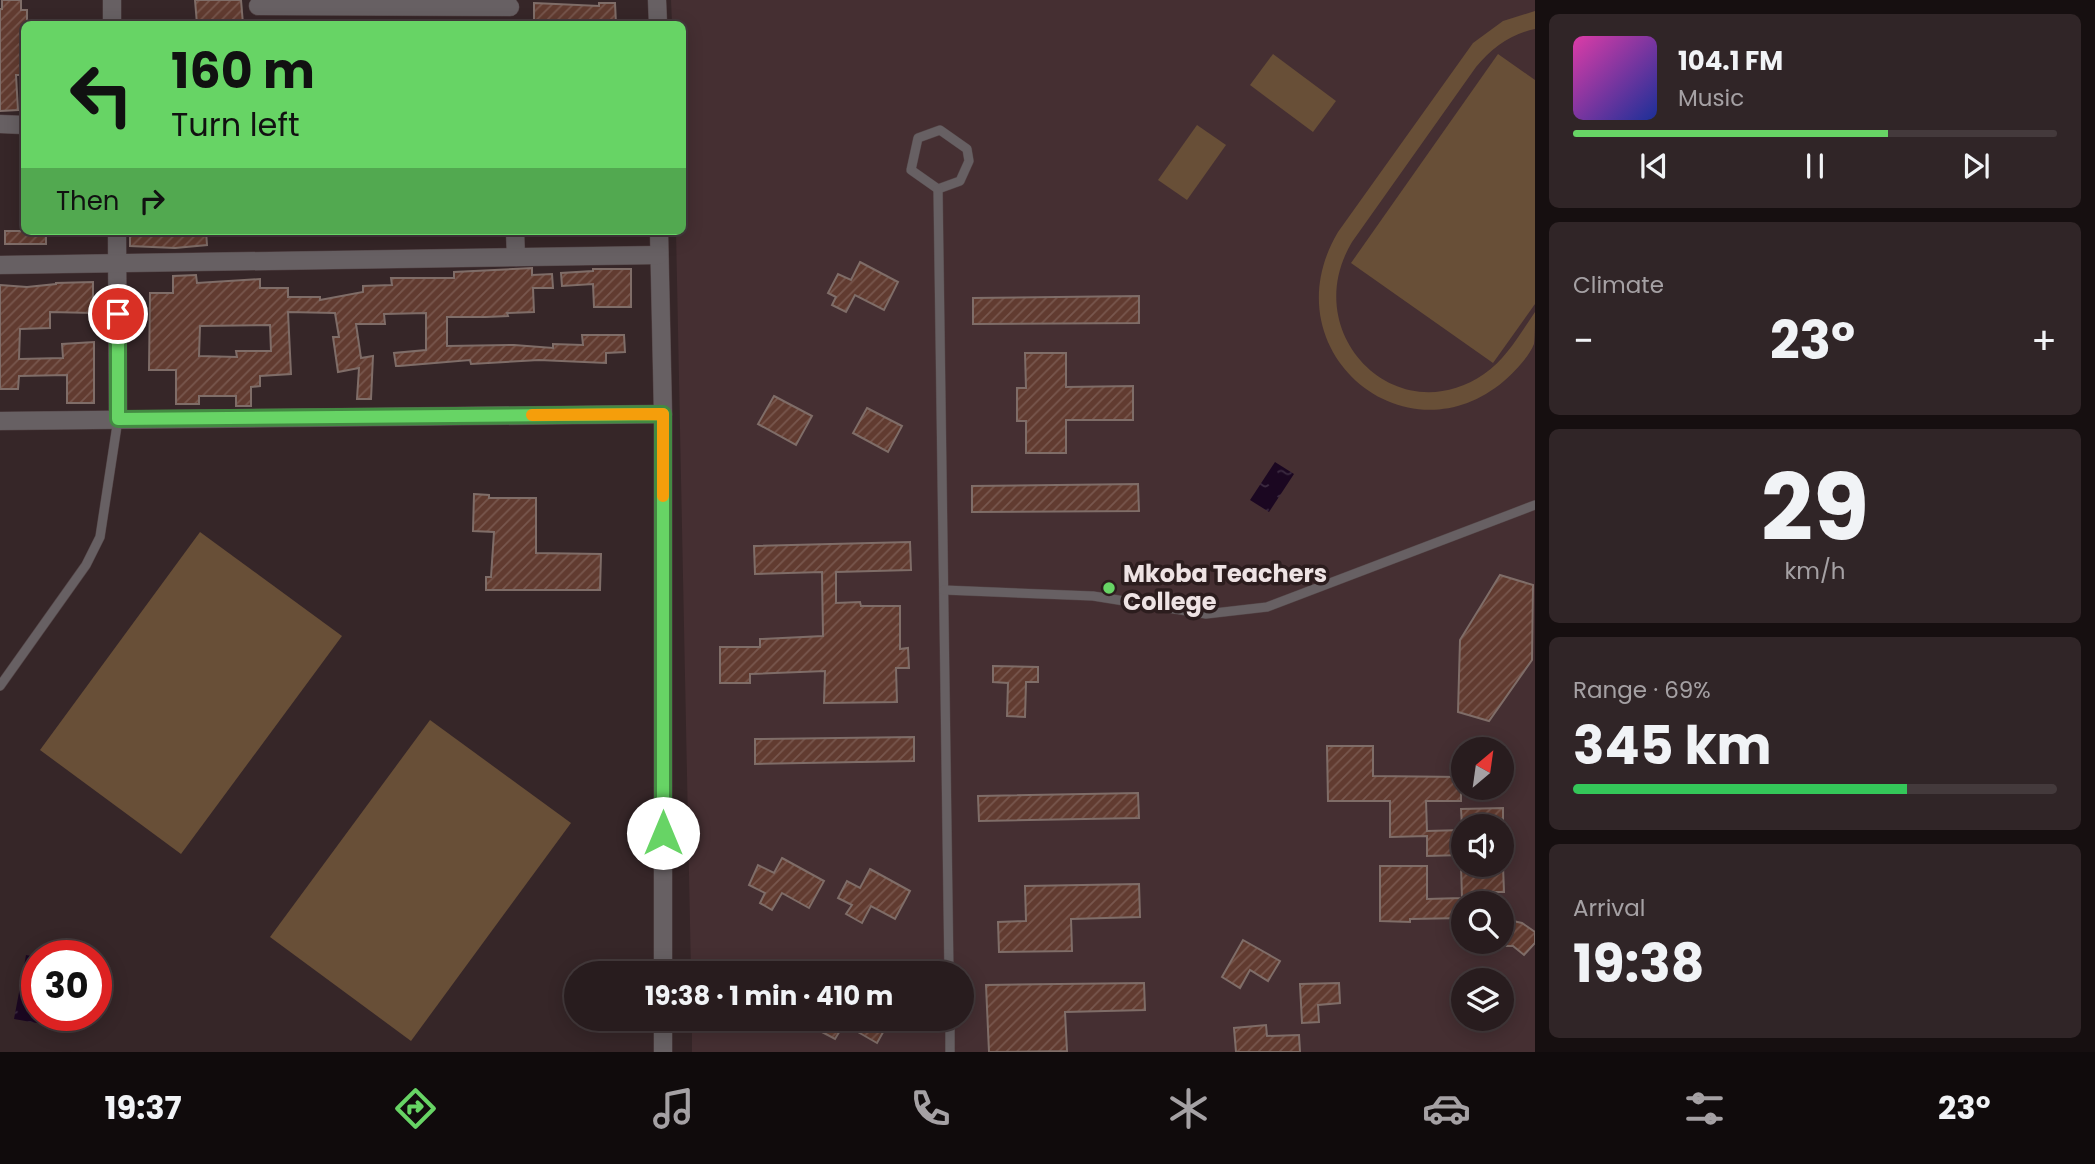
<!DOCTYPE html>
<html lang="en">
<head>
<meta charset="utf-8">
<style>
  body { margin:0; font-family:Poppins,sans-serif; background:#302527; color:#f1f3f6; height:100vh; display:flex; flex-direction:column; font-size:26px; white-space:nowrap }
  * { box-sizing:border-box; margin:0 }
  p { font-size:23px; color:#a5a1a4 }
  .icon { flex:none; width:38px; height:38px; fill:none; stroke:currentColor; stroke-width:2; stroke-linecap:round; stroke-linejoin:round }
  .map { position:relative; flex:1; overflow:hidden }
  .panel { display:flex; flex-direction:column; gap:14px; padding:14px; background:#160f10; width:560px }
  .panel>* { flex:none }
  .banner { position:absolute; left:21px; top:21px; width:665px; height:214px; border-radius:10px; box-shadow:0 4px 18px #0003,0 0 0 2px #443a3c; background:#67d465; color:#111; overflow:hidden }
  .needle { width:46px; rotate:29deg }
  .controls { position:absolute; left:1451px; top:737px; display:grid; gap:14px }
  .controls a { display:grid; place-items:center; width:63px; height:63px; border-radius:50%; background:#281c1e; box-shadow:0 4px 18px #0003,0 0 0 2px #443a3c; font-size:35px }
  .speed { position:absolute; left:21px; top:940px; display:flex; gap:14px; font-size:35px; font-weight:700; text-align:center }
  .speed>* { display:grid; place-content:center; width:91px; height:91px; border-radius:50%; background:#281c1e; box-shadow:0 4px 18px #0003,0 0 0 2px #443a3c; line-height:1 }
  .speed .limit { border:10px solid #d22; background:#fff; color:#111 }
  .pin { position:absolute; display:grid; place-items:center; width:60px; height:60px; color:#fff; margin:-30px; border:4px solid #fff; border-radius:50%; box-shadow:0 2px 7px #0007 }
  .me { position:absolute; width:77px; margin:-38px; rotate:0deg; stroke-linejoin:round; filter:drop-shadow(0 0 5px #0008) }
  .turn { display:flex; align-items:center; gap:24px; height:147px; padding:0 35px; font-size:32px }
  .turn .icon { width:91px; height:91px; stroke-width:2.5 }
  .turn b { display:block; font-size:49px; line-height:60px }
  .then { display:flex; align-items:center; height:66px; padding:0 35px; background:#0003; gap:14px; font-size:26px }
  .big { font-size:52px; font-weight:700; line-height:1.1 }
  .panel .tile { flex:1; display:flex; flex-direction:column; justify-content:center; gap:10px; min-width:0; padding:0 24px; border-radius:10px; background:#302527 }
  .panel .dial { align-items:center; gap:0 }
  .dial b { font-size:91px; line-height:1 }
  .song { display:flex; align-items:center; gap:21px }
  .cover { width:84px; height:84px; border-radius:10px; background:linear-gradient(135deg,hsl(320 70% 55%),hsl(230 70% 35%)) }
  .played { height:7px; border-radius:4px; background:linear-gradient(90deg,#67d465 65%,#443a3c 65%) }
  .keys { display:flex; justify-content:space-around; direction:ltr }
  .heat { display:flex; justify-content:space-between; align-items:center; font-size:38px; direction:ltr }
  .charge { height:10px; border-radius:5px; background:linear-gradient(90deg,#34c759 69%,#443a3c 0) }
  .trip { position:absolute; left:564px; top:961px; width:410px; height:70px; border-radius:35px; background:#281c1e; box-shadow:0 4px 18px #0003,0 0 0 2px #443a3c; font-weight:700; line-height:70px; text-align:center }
  .tab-bar { display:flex; height:112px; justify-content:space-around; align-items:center; background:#100b0c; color:#a5a1a4 }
  .tab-bar .icon { width:49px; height:49px }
  .tab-bar .active { color:#67d465 }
  .tab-bar b { font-size:32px; color:#f1f3f6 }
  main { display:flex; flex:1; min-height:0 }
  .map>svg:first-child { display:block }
  .built { fill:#452f32; fill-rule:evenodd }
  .garden { fill:#684f37 }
  .water { fill:url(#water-ripples) }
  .building { fill:url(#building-hatch); stroke:#7f6d68; stroke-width:2; fill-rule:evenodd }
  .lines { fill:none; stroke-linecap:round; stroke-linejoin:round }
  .service-casing { stroke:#534446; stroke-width:10 }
  .minor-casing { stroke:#534446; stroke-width:19 }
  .service { stroke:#676063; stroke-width:9 }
  .minor { stroke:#676063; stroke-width:18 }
  .route-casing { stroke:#438a42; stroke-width:18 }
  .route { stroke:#67d465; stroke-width:12 }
  .slow { stroke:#f59e0b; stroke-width:12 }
  .poi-dot { fill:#67d465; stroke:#2c1d1e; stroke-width:2.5 }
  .labels { text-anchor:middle; stroke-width:7; stroke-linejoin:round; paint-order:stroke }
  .poi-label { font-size:24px; font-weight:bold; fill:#eee3e4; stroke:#2c1d1e; text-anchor:start }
</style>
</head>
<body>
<main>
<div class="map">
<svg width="1535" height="1052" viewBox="0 0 1535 1052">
  <defs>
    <pattern id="water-ripples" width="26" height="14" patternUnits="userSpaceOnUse" patternTransform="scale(1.75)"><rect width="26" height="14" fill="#1b0721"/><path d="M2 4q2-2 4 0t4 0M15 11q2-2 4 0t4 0" fill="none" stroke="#3c2b41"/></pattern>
    <pattern id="building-hatch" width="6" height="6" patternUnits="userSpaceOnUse" patternTransform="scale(1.75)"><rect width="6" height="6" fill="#613b30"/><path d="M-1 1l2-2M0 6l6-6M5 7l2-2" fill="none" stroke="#78574e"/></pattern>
  </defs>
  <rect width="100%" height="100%" fill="#362628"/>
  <path class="built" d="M 671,0 L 1535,0 L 1535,1052 L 692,1052 L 692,1019 L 961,1018 L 961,973 L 691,973 L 676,231 L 682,231 L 682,24 L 672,24 ZM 1463,749 L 1502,749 L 1502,788 L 1463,788 ZM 1463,826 L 1502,826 L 1502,864 L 1463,864 ZM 1463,903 L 1502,903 L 1502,942 L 1463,942 ZM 1463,980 L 1502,980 L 1502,1018 L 1463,1018 Z"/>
  <g class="garden">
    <path d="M 1535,11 L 1535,29 C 1510,34 1492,48 1476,67 L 1352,242 C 1297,334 1397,434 1484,374 C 1506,359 1520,334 1535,312 C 1535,321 1535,336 1534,344 C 1529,357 1514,372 1504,381 C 1405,465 1268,350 1338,232 L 1473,43 L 1503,21 Z"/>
    <path d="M 1273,54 L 1336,101 L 1313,132 L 1250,85 Z"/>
    <path d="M 1498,54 L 1535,80 L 1535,304 L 1493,363 L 1351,263 Z"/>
    <path d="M 1197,125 L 1226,145 L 1187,200 L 1158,180 Z"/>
    <path d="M 200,532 L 342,636 L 181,854 L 40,750 Z"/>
    <path d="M 430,720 L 571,823 L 411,1041 L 270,937 Z"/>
  </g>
  <g class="water">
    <path d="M 1275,462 L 1294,474 L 1269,512 L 1250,500 Z"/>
    <path d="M 26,955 L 37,957 L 37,1015 L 74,1015 L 71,1029 L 14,1019 Z"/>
  </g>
  <g class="building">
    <path d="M 2,0 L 21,0 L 21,10 L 27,10 L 27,24 L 24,24 L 24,75 L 16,75 L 18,110 L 0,111 L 0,9 L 2,9 Z"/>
    <path d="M 195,0 L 241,0 L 243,24 L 197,24 Z"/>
    <path d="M 534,3 L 599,6 L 599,3 L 615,3 L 616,24 L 534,24 Z"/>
    <rect x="5" y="231" width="41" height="13"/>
    <path d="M 130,231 L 206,231 L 207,245 L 175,248 L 130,246 Z"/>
    <path d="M 860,262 L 898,282 L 884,310 L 855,295 L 846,312 L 832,305 L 836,297 L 828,293 L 838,274 L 851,280 Z"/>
    <path d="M 532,268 L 532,275 L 552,274 L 553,288 L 533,288 L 534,312 L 507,313 L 508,316 L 486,317 L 447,317 L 447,346 L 514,345 L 553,348 L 553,344 L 583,345 L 582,335 L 624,335 L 625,352 L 606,353 L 606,363 L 539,360 L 471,364 L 470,360 L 399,366 L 396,366 L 394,353 L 426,350 L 426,313 L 384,314 L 385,324 L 356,324 L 361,358 L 373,356 L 371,399 L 357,399 L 359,368 L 338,372 L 333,337 L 339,337 L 335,313 L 288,312 L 291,374 L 260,376 L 260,386 L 251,387 L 251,406 L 236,406 L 236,396 L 199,396 L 199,404 L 176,404 L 176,370 L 149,370 L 150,293 L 173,293 L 173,276 L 196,275 L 197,283 L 260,279 L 260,288 L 288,288 L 288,297 L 320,297 L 320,300 L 363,292 L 363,286 L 392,285 L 391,278 L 454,278 L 454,272 ZM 270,325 L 271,351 L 236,351 L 237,357 L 199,356 L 200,326 Z"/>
    <path d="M 593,269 L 631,269 L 631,307 L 594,307 L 593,284 L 562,286 L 561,273 L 593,271 Z"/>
    <path d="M 93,282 L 93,313 L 50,312 L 50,328 L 20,329 L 19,359 L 63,358 L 62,344 L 94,342 L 94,403 L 67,403 L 67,375 L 19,376 L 18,389 L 0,389 L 0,285 L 27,287 L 56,284 L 56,283 Z"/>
    <path d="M 1139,296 L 1139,323 L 973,324 L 973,298 Z"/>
    <path d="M 1025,353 L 1066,353 L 1066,387 L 1133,386 L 1133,420 L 1066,420 L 1066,453 L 1026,453 L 1026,421 L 1017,421 L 1017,388 L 1026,388 Z"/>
    <path d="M 774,396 L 812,416 L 796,445 L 758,424 Z"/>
    <path d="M 867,408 L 902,426 L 888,452 L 853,433 Z"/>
    <path d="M 1138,484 L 1139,511 L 972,512 L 972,486 Z"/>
    <path d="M 474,494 L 489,495 L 489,498 L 536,498 L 536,553 L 601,554 L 600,590 L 486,590 L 486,577 L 491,577 L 494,532 L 473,531 Z"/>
    <path d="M 910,542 L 911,570 L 836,572 L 836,603 L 860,602 L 861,606 L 900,606 L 900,649 L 908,648 L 909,668 L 896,668 L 897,702 L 824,703 L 825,671 L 750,674 L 750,683 L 720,683 L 720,647 L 760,647 L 760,639 L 823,636 L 822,572 L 755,574 L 754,546 Z"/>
    <path d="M 1500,575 L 1533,585 L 1532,660 L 1489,721 L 1458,712 L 1460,640 Z"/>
    <path d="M 993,666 L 1038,667 L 1038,682 L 1026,682 L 1025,717 L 1007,716 L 1008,683 L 993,682 Z"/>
    <path d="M 914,737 L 914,761 L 755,764 L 755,739 Z"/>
    <path d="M 1327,746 L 1373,746 L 1373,776 L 1461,777 L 1461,801 L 1426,801 L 1427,831 L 1462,830 L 1462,855 L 1427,856 L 1427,836 L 1390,837 L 1390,801 L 1328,801 Z"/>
    <path d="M 1138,793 L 1139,818 L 979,821 L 978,796 Z"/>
    <path d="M 1503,808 L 1503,826 L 1462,826 L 1461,809 Z"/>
    <path d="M 782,858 L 824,881 L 809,908 L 782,893 L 772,910 L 760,903 L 765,893 L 749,885 L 758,865 L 774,873 Z"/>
    <path d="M 1380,866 L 1427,866 L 1427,899 L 1462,898 L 1461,866 L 1503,866 L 1504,892 L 1484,892 L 1484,903 L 1463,903 L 1463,918 L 1410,919 L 1410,922 L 1380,921 Z"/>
    <path d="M 870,869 L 910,891 L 895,919 L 871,906 L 862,923 L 846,914 L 852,905 L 838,898 L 847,881 L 860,888 Z"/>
    <path d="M 1139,884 L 1140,917 L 1071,919 L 1072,951 L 999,952 L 998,922 L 1026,921 L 1025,886 Z"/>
    <path d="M 1513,921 L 1522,923 L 1535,932 L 1535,943 L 1524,955 L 1513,946 L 1502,946 L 1502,922 Z"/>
    <path d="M 1243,940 L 1280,961 L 1268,981 L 1250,970 L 1240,988 L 1222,977 Z"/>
    <path d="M 1144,983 L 1145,1010 L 1065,1012 L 1067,1051 L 989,1052 L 986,985 Z"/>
    <path d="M 1339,983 L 1340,1003 L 1318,1005 L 1319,1022 L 1302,1023 L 1300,984 Z"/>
    <path d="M 830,1018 L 891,1018 L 877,1043 L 844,1024 L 835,1039 L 822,1032 Z"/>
    <path d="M 1266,1025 L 1267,1036 L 1299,1035 L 1300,1052 L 1236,1052 L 1234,1028 Z"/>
  </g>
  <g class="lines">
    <defs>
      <g id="service">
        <path d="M 940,130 L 967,149 L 969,161 L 960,181 L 938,189 L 911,170 L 918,138 Z"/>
        <path d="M 938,189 L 949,973"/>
        <path d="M 944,590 L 1093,596 L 1206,614 L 1267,607 L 1535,505"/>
        <path d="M 0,686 L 86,565 L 100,537 L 118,419"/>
        <path d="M 950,1018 L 950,1052"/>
      </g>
      <g id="minor">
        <path d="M 112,0 L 112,24"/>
        <path d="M 657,0 L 658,24"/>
        <path d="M 258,6 L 510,7"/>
        <path d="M 0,124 L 24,125"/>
        <path d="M 117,231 L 118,419"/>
        <path d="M 515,231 L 516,257"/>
        <path d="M 659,231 L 663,414 L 663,973"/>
        <path d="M 0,265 L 659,255"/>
        <path d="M 0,421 L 663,414"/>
        <path d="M 663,1052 L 663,1018"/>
      </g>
    </defs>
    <use href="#service" class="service-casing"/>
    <use href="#minor" class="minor-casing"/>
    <use href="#service" class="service"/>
    <use href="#minor" class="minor"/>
  </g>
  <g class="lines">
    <defs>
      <path id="route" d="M 118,314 L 118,419 L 663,414 L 663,833"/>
    </defs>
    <use href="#route" class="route-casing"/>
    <use href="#route" class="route"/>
    <path class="slow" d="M 532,415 L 663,414 L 663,496"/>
  </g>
  <circle class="poi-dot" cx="1109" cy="588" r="7"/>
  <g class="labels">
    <g class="poi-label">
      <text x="1123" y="582">Mkoba Teachers<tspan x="1123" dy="28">College</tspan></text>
    </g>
  </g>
</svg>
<div class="controls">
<a><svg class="needle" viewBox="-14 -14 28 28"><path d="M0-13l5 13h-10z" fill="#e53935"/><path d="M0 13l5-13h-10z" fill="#a5a1a4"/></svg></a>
<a><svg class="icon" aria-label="sound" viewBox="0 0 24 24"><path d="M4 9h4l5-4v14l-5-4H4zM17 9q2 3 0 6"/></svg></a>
<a><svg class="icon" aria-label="search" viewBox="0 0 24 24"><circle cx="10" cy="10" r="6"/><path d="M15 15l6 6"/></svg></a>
<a><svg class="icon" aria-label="layers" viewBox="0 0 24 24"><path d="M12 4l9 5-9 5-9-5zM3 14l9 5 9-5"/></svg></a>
</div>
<div class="speed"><div class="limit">30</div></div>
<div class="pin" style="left:118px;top:314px;background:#d93025"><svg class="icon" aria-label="arrive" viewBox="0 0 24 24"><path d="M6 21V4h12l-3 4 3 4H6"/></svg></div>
<svg class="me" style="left:663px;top:833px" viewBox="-20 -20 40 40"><circle r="19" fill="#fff"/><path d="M0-13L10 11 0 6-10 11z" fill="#67d465"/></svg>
<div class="trip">19:38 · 1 min · 410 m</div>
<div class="banner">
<div class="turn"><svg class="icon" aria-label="left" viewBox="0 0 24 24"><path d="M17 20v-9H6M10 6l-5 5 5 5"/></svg><div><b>160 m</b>Turn left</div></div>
<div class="then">Then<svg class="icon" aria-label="right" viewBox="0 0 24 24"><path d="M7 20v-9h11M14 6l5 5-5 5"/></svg></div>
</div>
</div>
<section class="panel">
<div class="tile">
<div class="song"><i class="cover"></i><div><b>104.1 FM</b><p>Music</p></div></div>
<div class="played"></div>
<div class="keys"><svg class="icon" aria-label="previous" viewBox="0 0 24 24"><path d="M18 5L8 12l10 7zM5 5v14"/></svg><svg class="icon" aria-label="pause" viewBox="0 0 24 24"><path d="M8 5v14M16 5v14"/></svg><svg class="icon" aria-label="next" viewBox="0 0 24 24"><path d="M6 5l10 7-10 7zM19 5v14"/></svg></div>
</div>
<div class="tile"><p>Climate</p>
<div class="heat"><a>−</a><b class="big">23°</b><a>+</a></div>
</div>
<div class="tile dial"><b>29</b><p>km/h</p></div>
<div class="tile"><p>Range · 69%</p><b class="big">345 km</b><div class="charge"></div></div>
<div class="tile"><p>Arrival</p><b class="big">19:38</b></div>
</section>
</main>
<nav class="tab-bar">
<b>19:37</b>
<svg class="icon active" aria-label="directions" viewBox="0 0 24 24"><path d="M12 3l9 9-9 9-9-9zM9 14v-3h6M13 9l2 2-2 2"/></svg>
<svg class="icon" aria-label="music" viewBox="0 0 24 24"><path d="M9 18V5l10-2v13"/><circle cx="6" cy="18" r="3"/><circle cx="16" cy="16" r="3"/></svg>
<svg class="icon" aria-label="phone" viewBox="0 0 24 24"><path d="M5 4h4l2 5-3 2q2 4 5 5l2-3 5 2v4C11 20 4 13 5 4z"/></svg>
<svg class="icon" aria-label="climate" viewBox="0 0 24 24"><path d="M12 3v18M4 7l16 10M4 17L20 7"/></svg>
<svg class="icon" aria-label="car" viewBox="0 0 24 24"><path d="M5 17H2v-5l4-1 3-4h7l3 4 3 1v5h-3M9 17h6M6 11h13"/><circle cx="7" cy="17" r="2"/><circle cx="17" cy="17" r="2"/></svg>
<svg class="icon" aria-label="filters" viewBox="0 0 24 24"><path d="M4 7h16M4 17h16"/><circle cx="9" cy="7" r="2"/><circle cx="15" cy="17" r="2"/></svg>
<b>23°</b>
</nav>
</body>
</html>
